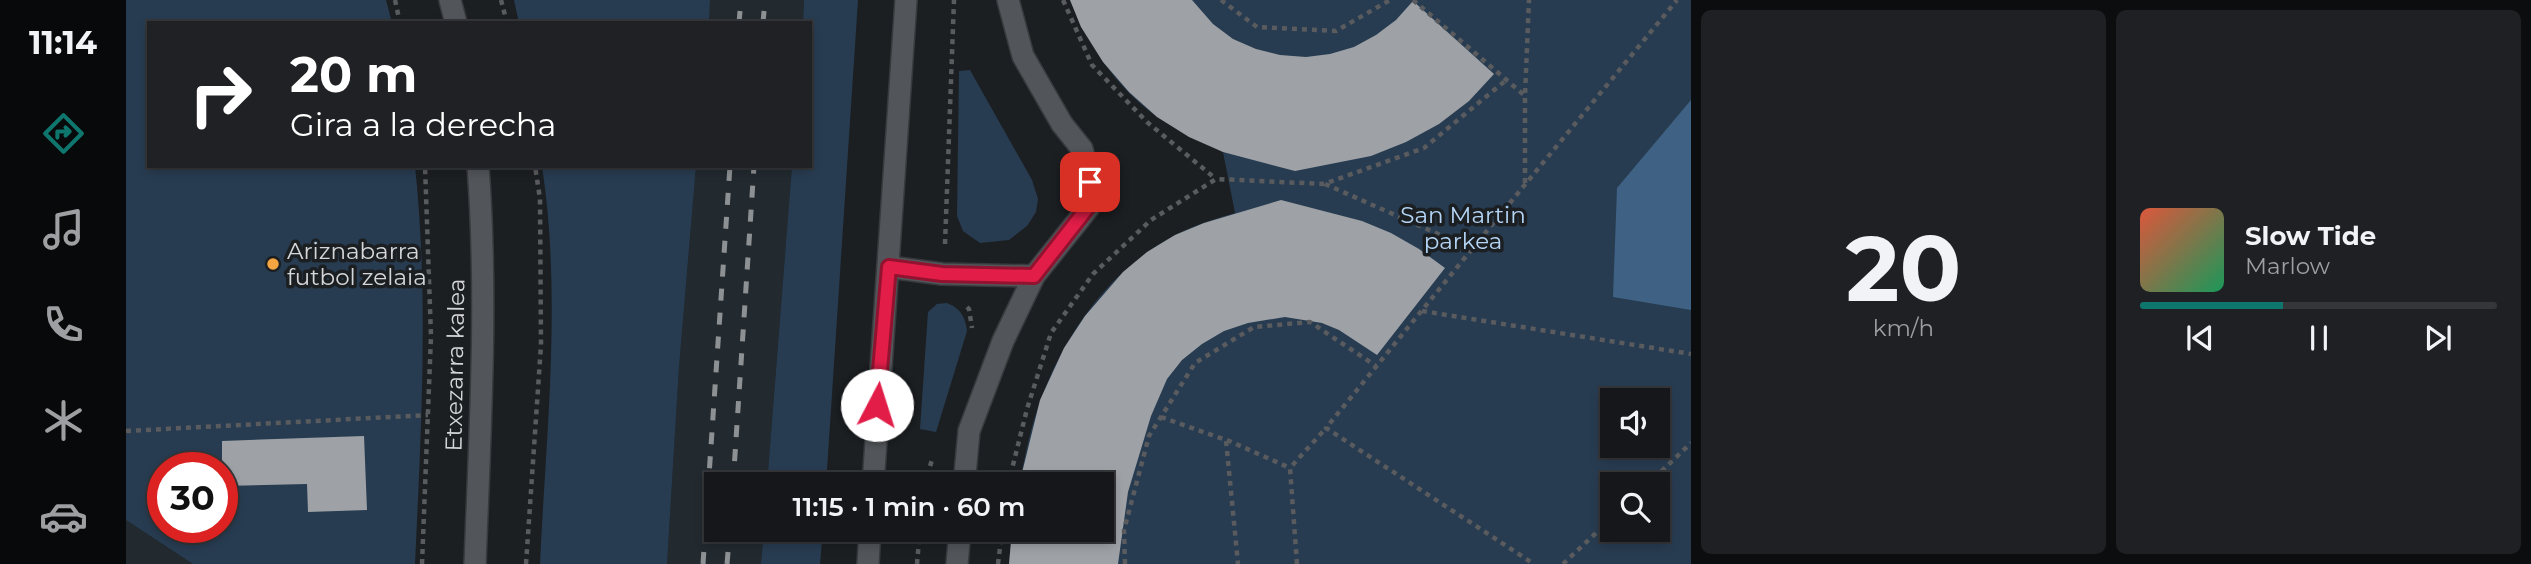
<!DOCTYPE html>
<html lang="es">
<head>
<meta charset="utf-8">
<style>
  body { margin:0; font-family:Montserrat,sans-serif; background:#1e2023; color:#f1f3f6; height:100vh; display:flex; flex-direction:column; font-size:26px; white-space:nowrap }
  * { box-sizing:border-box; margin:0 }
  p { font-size:23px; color:#9d9fa2 }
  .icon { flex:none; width:38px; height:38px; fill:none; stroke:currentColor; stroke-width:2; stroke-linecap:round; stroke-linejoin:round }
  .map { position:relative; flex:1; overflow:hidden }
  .sheet { display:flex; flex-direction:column; gap:10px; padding:10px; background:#0c0d0e; width:840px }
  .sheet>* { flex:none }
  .hud { position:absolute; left:21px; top:21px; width:665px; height:147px; border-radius:0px; box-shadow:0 4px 10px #0003,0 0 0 2px #343639; background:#202124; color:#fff; overflow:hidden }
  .controls { position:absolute; left:1474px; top:388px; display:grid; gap:14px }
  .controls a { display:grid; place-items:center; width:70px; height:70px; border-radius:0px; background:#15171a; box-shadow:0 4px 10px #0003,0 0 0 2px #343639; font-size:35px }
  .speed { position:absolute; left:21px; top:452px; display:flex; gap:14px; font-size:35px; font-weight:700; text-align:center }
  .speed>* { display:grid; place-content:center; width:91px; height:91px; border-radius:50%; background:#15171a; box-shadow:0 4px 10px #0003,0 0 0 2px #343639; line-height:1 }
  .speed .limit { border:10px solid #d22; background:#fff; color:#111 }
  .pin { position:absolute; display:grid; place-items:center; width:60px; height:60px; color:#fff; margin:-30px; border-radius:14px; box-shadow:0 4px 10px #0006 }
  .me { position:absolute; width:77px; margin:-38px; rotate:5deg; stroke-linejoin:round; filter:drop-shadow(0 0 5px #0008) }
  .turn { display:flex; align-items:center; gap:24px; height:147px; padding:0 28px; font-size:32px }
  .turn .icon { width:91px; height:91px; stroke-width:2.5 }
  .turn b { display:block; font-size:49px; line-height:60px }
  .sheet .widget { flex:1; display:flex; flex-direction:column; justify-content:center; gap:10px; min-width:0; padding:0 24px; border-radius:10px; background:#1e2023 }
  .sheet .dial { align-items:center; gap:0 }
  .dial b { font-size:91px; line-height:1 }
  .song { display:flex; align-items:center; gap:21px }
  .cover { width:84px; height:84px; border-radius:10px; background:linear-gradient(135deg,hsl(10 70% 55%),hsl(150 70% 35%)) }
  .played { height:7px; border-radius:4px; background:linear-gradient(90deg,#0f766e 40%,#343639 40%) }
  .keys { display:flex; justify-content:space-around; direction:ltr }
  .sheet .tiles { flex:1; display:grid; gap:10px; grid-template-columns:repeat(2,1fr) }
  .trip { position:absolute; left:578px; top:472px; width:410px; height:70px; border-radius:0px; background:#15171a; box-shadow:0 4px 10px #0003,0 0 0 2px #343639; font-weight:600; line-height:70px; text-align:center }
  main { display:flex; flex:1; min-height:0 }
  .tab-bar { display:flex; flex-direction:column; width:126px; justify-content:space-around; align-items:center; background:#08090a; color:#9d9fa2 }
  .tab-bar .icon { width:49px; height:49px }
  .tab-bar .selected { color:#0f766e }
  .tab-bar b { font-size:32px; color:#f1f3f6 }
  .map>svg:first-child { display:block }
  .built { fill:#222a30 }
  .green { fill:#283c51; fill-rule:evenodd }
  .water { fill:#3f6183 }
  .building { fill:#9ea2a6 }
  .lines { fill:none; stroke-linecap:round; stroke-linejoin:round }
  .minor-casing { stroke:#383a3d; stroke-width:24 }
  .path { stroke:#595b5e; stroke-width:4.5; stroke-dasharray:5 5; stroke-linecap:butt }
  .minor { stroke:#52565a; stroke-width:21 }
  .rail { stroke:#8e9193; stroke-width:5; stroke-dasharray:12 12; stroke-linecap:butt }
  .route-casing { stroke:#92132f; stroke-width:18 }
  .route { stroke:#e11d48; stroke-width:12 }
  .poi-dot { fill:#f2a541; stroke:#1c1f22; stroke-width:2.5 }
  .labels { text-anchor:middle; stroke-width:7; stroke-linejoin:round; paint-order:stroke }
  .park-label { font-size:23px; fill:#b4d5f6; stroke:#1c1f22 }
  .poi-label { font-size:23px; fill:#d4d6d8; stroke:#1c1f22; text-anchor:start }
  .street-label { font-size:23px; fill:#d4d6d8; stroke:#1c1f22 }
</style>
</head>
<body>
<main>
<nav class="tab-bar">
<b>11:14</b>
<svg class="icon selected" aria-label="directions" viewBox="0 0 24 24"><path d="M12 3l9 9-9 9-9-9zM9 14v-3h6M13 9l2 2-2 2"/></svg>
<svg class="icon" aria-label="music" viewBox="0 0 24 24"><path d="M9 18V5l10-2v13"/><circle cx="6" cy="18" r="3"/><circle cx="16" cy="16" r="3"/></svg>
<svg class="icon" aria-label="phone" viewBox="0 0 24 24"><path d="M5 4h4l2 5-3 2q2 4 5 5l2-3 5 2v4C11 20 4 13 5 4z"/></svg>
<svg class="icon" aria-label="climate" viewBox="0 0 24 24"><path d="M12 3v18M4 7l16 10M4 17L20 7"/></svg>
<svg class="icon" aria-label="car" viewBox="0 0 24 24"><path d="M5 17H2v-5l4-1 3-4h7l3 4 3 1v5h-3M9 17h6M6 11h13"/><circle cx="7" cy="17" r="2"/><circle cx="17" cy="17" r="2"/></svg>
</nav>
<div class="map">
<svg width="1565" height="564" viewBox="0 0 1565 564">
  <rect width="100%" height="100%" fill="#1c1f22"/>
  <g class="built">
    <path d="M 584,0 L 678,0 L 677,23 L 583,23 Z"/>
    <path d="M 570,166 L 666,166 L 641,485 L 590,485 L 590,530 L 638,530 L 635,564 L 541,564 L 553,367 Z"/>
    <path d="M 0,520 L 67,564 L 0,564 Z"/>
  </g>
  <g class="green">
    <path d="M 0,0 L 260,0 L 266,23 L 23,23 L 23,166 L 289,166 C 303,298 295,432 289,564 L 67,564 L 0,520 ZM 37,467 L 96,467 L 96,527 L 37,527 Z"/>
    <path d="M 388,0 L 584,0 L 583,23 L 393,23 Z"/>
    <path d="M 678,0 L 732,0 L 700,485 L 641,485 L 666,166 L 684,166 L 684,23 L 677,23 Z"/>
    <path d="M 944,0 L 1565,0 L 1565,564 L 883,564 L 886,530 L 975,530 L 975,485 L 893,485 C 898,462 902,439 909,417 C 932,343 979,272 1049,235 C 1068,225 1089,219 1109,213 L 1097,152 C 1076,140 1050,130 1030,116 C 990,87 962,45 944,0 ZM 1486,401 L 1531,401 L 1531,446 L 1486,446 ZM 1486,485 L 1531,485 L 1531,530 L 1486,530 Z"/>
    <path d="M 844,70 L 906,180 L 912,199 L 910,212 L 901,226 L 883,240 L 854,243 L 837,231 L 831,216 L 833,71 Z"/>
    <path d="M 416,166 L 570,166 L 553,367 L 541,564 L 414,564 C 420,433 436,297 416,166 Z"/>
    <path d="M 821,303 C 835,309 839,317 841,331 L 810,432 L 794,429 L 802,312 L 811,304 Z"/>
    <path d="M 638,530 L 697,530 L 694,564 L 635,564 Z"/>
  </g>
  <path class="water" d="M 1565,100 L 1565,310 L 1487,297 L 1491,188 Z"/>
  <g class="building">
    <path d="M 944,0 L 1066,0 L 1087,24 L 1107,39 L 1130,49 L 1154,55 L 1180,57 L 1204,54 L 1228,47 L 1250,35 L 1270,20 L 1287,1 L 1368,74 L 1343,101 L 1313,124 L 1280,142 L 1245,156 L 1169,171 L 1097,152 L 1063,137 L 1031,117 L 1003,92 L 977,62 L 955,27 Z"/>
    <path d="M 1155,200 L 1236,221 L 1265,233 L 1293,249 L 1319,268 L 1251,355 L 1213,330 L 1196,323 L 1159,317 L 1122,323 L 1098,331 L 1076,344 L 1056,360 L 1041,379 L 1025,416 L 1002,492 L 992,564 L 883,564 L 886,530 L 975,530 L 975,485 L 893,485 L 914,400 L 938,348 L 959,316 L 997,272 L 1021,252 L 1049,235 L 1078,223 Z"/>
    <path d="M 238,436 L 241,510 L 182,512 L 181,484 L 96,486 L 96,441 Z"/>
  </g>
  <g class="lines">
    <defs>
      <g id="minor">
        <path d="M 324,0 L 330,23"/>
        <path d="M 763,267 L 816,274 L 908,276"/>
        <path d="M 747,485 L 780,0"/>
        <path d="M 838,485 L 843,431 L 877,341 L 908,276 L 963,207 L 964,182 L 956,149 L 936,124 L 897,56 L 882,0"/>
        <path d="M 349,564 C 354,431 362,299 352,166"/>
        <path d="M 742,564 L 744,530"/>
        <path d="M 831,564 L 834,530"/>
      </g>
    </defs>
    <use href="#minor" class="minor-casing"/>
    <g class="path">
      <path d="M 269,0 L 274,23"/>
      <path d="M 375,0 L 381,23"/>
      <path d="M 937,0 L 966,65 L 1021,122 L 1090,179"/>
      <path d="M 1095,0 L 1131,27 L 1210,31 L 1264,0"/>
      <path d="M 1287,0 L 1398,95"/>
      <path d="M 1399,183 L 1399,95 L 1403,0"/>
      <path d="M 1199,184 L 1346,249 L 1551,0"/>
      <path d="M 819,244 L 828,0"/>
      <path d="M 1346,249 L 1200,428 L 1408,564"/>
      <path d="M 841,307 L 843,309 L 846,328"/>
      <path d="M 1296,311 L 1565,354"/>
      <path d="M 1035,417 L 1100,440 L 1112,564"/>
      <path d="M 0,431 L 302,415"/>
      <path d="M 1101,440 L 1164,468"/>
      <path d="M 798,485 L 806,460"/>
      <path d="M 882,485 L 901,409 L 925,333 L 967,274 L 1025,220 L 1090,179 L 1198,184 L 1298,148 L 1379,81"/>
      <path d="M 1521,485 L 1565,443"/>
      <path d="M 296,564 L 305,336 L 299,166"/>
      <path d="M 400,564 L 415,345 L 414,199 L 409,166"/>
      <path d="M 791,564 L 794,530"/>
      <path d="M 872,564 L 876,530"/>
      <path d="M 999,564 L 998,530 L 1023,436 L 1069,363 L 1128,327 L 1184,322 L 1250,366"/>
      <path d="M 1171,564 L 1164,468 L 1200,428"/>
      <path d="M 1437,564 L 1486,518"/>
    </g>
    <use href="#minor" class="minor"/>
    <g class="rail">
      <path d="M 613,23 L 615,0"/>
      <path d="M 637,23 L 639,0"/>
      <path d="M 607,485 L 628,166"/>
      <path d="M 577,564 L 604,166"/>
      <path d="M 601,564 L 604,530"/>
    </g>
  </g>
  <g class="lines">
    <defs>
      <path id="route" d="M 751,405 L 763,267 L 816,274 L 908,276 L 962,207 L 964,182"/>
    </defs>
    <use href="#route" class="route-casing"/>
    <use href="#route" class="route"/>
  </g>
  <circle class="poi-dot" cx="147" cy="264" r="7"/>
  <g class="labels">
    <g class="park-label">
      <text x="1337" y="223">San Martin<tspan x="1337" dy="26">parkea</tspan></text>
    </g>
    <g class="poi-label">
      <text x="161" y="259">Ariznabarra<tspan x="161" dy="26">futbol zelaia</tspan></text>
    </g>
    <g class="street-label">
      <text transform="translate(329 365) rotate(-89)" y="8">Etxezarra kalea</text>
    </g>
  </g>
</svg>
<div class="controls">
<a><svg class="icon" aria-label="sound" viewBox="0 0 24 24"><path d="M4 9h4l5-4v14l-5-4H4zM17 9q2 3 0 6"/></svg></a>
<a><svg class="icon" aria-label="search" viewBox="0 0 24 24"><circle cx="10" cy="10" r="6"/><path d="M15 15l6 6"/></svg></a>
</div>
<div class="speed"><div class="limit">30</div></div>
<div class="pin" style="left:964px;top:182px;background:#d93025"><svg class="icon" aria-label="arrive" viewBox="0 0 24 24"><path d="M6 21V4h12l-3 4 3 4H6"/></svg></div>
<svg class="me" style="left:751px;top:405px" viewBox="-20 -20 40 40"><circle r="19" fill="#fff"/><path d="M0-13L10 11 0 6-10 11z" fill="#e11d48"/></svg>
<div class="trip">11:15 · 1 min · 60 m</div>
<div class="hud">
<div class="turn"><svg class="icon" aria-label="right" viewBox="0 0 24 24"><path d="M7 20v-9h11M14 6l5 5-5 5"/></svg><div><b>20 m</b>Gira a la derecha</div></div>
</div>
</div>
<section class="sheet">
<div class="tiles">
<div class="widget dial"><b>20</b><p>km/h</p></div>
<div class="widget">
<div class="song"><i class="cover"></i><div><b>Slow Tide</b><p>Marlow</p></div></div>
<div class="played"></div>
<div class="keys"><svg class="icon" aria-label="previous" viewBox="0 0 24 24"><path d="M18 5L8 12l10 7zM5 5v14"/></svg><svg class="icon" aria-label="pause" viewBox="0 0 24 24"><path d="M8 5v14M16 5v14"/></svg><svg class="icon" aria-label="next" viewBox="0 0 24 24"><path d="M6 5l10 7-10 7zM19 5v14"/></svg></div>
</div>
</div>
</section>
</main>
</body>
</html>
